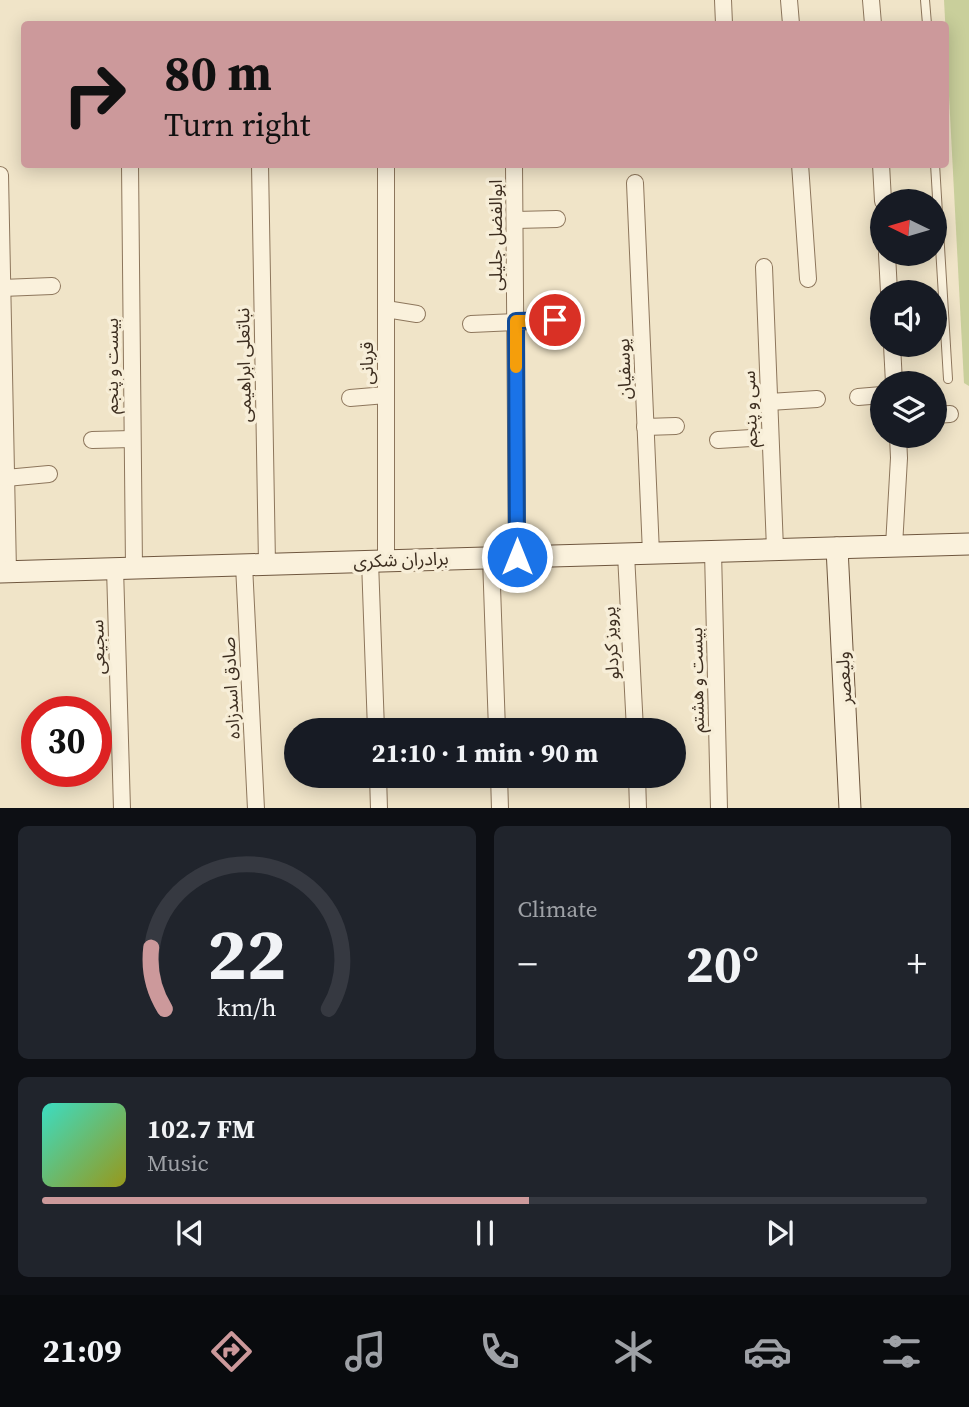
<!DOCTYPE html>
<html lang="en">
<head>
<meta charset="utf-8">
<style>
  body { margin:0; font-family:"Source Serif 4","Noto Sans Arabic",serif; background:#20242c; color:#f1f3f6; height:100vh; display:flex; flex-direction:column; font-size:26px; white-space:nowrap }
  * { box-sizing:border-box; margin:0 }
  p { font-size:23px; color:#9ea1a6 }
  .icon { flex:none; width:38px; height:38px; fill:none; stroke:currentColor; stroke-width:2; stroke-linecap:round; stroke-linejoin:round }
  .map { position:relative; height:808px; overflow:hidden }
  .drawer { display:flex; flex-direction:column; gap:18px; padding:18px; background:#0d0f14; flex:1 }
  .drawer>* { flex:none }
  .guide { position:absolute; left:21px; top:21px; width:928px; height:147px; border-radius:7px; box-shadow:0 4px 18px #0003; background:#cc999b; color:#111; overflow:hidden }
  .needle { width:46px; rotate:275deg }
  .controls { position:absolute; left:870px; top:189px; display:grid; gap:14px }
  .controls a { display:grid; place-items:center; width:77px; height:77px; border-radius:50%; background:#171b24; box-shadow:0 4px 18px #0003; font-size:35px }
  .speed { position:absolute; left:21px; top:696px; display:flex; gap:14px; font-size:35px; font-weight:700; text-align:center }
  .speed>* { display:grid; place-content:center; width:91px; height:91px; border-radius:50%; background:#171b24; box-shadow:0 4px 18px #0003; line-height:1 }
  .speed .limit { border:10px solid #d22; background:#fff; color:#111 }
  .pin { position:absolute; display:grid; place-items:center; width:60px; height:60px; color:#fff; margin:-30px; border:4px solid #fff; border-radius:50%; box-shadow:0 2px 7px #0007 }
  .me { position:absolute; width:77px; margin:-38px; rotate:0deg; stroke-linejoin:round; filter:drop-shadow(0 0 5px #0008) }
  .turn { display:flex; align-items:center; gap:24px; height:147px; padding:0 28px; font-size:32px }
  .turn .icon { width:91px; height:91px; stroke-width:2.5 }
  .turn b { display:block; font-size:49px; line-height:60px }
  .big { font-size:52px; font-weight:700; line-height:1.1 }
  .drawer .tile { flex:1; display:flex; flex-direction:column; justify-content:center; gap:10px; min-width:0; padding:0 24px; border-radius:10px; background:#20242c }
  .drawer .dial { align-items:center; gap:0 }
  .dial svg { height:182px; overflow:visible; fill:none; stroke:#363941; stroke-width:7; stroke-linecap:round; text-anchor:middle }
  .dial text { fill:#f1f3f6; stroke:none }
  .song { display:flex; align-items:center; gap:21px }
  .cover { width:84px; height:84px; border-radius:10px; background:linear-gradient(135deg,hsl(170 70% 55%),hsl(60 70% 35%)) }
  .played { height:7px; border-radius:4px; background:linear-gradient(90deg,#cc999b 55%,#363941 55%) }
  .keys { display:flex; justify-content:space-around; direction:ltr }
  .heat { display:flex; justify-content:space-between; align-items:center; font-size:38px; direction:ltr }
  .drawer .tiles { flex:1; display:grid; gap:18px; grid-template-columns:1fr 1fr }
  .tile:last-child { grid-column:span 2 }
  .trip { position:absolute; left:284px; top:718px; width:402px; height:70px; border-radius:35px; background:#171b24; box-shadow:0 4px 18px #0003; font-weight:700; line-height:70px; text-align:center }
  .menu { display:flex; height:112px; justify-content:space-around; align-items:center; background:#090b0e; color:#9ea1a6 }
  .menu .icon { width:49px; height:49px }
  .menu .active { color:#cc999b }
  .menu b { font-size:32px; color:#f1f3f6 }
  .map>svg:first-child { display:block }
  .green { fill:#c9cf9b }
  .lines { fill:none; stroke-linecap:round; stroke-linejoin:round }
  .lane-casing { stroke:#8d765c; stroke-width:10 }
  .street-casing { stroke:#8d765c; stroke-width:18 }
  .secondary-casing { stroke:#6f573f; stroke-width:23 }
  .lane { stroke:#faf1dc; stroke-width:8 }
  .street { stroke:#faf1dc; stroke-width:16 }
  .secondary { stroke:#faf1dc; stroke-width:21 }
  .route-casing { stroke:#114b97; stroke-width:18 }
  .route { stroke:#1a73e8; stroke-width:12 }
  .slow { stroke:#f59e0b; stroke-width:12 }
  .labels { text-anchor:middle; stroke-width:7; stroke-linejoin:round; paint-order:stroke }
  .street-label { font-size:18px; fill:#3d2e20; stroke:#f7eed8 }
</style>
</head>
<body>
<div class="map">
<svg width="969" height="809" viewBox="0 0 969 809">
  <rect width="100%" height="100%" fill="#f0e4c8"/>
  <path class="green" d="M 944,0 L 969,0 L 969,386 L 964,383 Z"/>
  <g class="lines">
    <defs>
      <g id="lane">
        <path d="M 925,0 L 927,24"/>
        <path d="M 935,164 L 948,379"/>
      </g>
      <g id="street">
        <path d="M 723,0 L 724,24"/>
        <path d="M 789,0 L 791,24"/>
        <path d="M 871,0 L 873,24"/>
        <path d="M 130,164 L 134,568"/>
        <path d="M 260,164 L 267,564"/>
        <path d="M 386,164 L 386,561"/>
        <path d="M 514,164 L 517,557"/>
        <path d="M 800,164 L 808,279"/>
        <path d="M 881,164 L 883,201"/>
        <path d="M 0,175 L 8,572"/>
        <path d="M 635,183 L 651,553"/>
        <path d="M 515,220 L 557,219"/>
        <path d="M 887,254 L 889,292"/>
        <path d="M 764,267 L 775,549"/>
        <path d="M 2,288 L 52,286"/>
        <path d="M 386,309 L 417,314"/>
        <path d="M 471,324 L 555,320"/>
        <path d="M 892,345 L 894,383"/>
        <path d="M 858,397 L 882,395"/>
        <path d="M 350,398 L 386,395"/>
        <path d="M 769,402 L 817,399"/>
        <path d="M 934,415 L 950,414"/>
        <path d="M 645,427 L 676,426"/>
        <path d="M 92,440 L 132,439"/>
        <path d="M 718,440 L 770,437"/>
        <path d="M 6,478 L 49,474"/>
        <path d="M 894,546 L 899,458 L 898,436"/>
        <path d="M 713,551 L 719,809"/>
        <path d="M 626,554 L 635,730"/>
        <path d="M 491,558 L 497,730"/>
        <path d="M 370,561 L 376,730"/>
        <path d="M 244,565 L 256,809"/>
        <path d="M 115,568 L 122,809"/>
        <path d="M 378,775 L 379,809"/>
        <path d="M 499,775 L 500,809"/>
        <path d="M 637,775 L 638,809"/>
      </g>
      <g id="secondary">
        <path d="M 837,548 L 850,809"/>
        <path d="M 0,572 L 969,544"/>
      </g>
    </defs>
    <use href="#lane" class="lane-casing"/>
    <use href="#street" class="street-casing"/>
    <use href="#secondary" class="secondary-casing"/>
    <use href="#lane" class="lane"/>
    <use href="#street" class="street"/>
    <use href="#secondary" class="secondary"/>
  </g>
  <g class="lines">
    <defs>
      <path id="route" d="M 517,557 L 516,321 L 555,320"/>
    </defs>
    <use href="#route" class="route-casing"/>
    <use href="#route" class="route"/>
    <path class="slow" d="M 516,367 L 516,321 L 525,321"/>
  </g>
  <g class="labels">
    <g class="street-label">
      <text transform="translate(496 235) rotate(-90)" y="6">ابوالفضل جلیلی</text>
      <text transform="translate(367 363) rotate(-90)" y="6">قربانی</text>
      <text transform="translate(244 365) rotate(-91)" y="6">نباتعلی ابراهیمی</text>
      <text transform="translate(112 366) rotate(-90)" y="6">بیست و پنجم</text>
      <text transform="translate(624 369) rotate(-92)" y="6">یوسفیان</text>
      <text transform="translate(750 409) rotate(-92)" y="6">سی و پنجم</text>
      <text transform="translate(401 560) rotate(-2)" y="6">برادران شکری</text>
      <text transform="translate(611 643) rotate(-93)" y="6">پرویز کردلو</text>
      <text transform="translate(98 647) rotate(-92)" y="6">سجیعی</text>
      <text transform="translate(844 678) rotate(-93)" y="6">ولیعصر</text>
      <text transform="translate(697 680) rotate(-91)" y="6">بیست و هشتم</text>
      <text transform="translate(231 688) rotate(-93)" y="6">صادق اسدزاده</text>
    </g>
  </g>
</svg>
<div class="controls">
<a><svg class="needle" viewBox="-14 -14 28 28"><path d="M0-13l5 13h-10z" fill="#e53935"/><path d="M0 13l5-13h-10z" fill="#9ea1a6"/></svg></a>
<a><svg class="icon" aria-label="sound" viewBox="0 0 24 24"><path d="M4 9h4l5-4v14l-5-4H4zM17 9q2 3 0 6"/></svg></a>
<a><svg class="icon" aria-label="layers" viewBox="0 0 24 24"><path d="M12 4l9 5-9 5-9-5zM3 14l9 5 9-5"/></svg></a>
</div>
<div class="speed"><div class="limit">30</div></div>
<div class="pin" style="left:555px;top:320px;background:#d93025"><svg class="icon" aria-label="arrive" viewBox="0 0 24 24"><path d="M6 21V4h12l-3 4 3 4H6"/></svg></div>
<svg class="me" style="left:517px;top:557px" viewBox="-20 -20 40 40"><circle r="17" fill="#1a73e8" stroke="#fff" stroke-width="3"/><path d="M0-11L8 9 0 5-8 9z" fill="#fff"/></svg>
<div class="trip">21:10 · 1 min · 90 m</div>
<div class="guide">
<div class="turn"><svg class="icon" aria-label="right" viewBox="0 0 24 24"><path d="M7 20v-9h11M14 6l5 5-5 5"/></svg><div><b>80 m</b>Turn right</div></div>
</div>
</div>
<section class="drawer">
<div class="tiles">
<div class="tile dial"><svg viewBox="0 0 100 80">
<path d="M14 69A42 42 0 1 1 86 69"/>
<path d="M14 69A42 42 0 0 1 8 42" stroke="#cc999b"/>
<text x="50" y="56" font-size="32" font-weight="700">22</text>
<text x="50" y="72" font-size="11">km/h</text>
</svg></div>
<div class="tile"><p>Climate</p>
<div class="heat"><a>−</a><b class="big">20°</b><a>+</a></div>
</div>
<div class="tile">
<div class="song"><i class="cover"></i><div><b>102.7 FM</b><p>Music</p></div></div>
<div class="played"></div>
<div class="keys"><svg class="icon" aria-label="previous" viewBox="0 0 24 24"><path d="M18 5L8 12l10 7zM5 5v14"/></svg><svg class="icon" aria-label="pause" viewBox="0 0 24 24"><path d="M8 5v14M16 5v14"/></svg><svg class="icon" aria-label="next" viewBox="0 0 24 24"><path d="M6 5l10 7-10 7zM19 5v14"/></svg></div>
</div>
</div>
</section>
<nav class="menu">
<b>21:09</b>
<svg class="icon active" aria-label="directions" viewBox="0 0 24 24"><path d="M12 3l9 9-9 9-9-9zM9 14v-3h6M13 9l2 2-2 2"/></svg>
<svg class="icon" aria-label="music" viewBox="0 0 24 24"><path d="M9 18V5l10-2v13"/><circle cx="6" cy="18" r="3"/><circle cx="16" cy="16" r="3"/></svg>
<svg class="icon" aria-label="phone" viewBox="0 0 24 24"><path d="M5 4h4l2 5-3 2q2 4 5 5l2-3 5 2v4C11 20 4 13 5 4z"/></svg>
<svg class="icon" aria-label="climate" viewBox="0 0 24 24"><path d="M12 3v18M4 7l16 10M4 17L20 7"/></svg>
<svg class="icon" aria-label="car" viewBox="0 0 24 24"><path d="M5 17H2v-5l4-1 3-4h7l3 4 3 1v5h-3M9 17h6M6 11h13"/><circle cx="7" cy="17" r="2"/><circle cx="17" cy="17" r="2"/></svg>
<svg class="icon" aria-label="filters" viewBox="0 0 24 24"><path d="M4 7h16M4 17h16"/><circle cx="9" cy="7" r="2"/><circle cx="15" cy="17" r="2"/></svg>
</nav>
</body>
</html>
